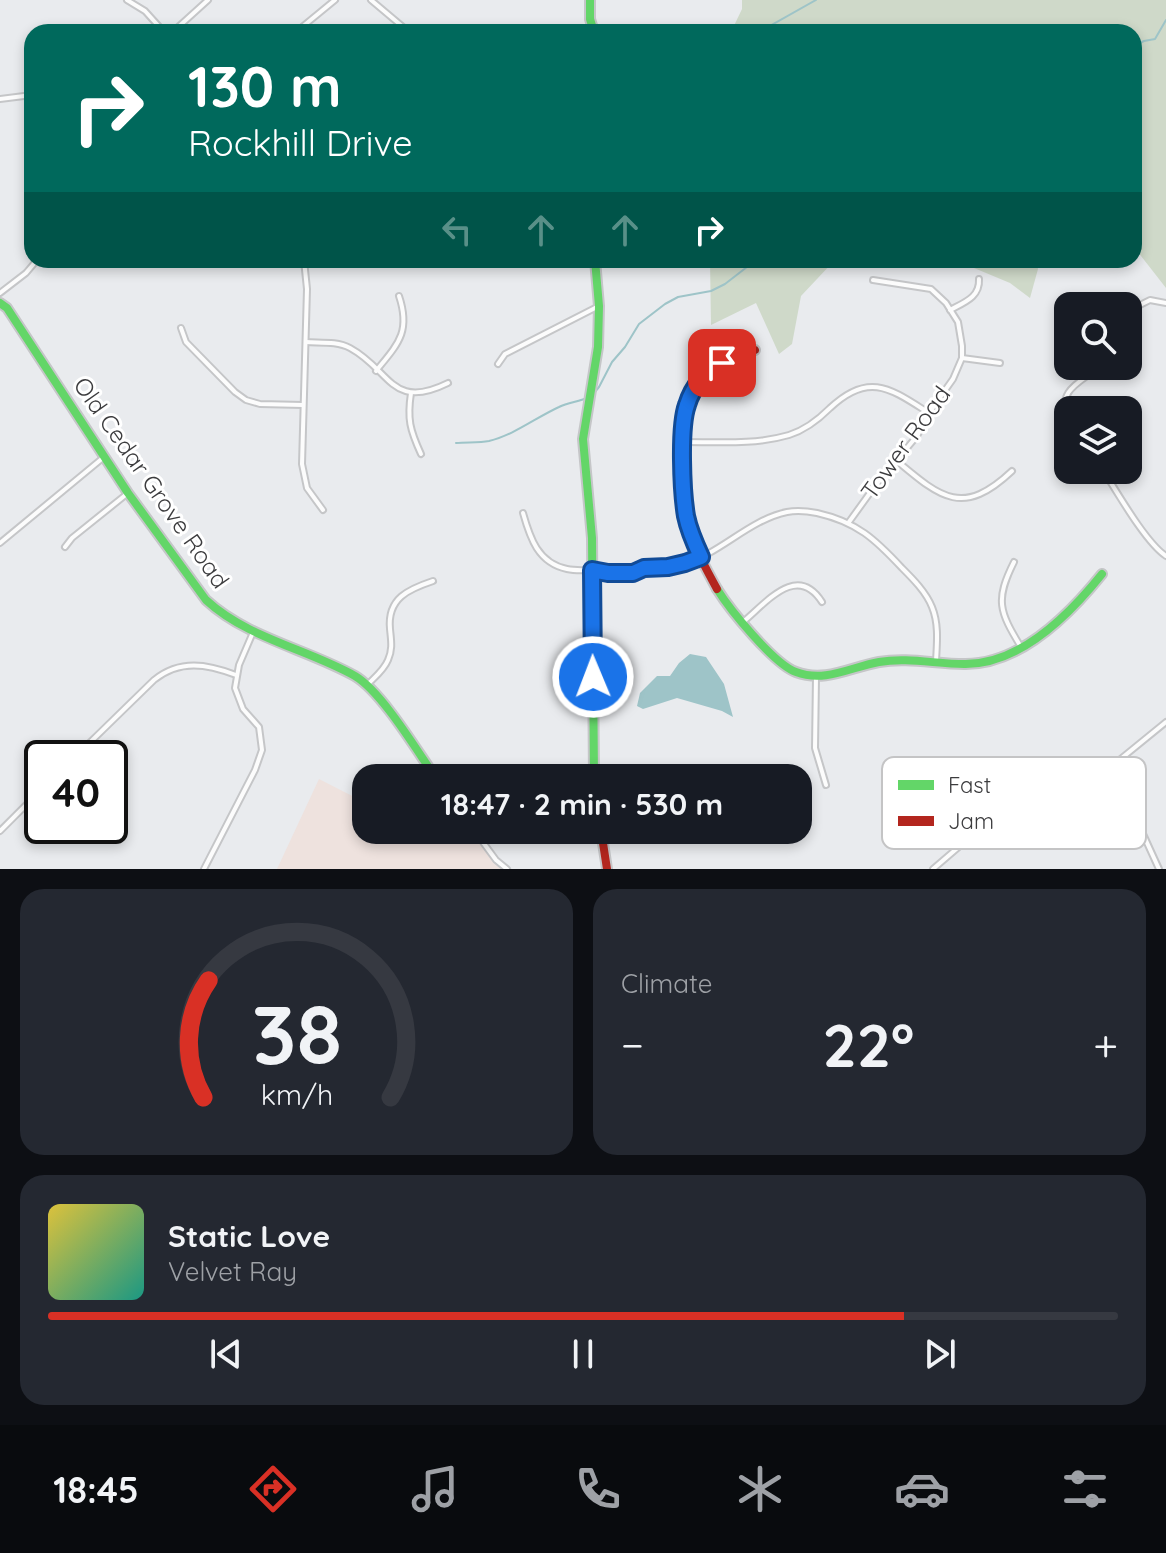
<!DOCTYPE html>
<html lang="en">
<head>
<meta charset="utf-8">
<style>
  body { margin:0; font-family:Quicksand,sans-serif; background:#242831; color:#f1f3f6; height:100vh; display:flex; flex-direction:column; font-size:30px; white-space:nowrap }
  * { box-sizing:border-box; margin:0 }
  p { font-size:26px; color:#9ea1a6 }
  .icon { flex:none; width:44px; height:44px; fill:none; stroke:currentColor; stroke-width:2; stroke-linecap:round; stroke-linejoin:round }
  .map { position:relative; height:869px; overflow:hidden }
  .details { display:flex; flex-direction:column; gap:20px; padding:20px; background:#0d0f14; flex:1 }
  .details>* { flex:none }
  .banner { position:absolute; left:24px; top:24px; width:1118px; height:244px; border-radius:24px; box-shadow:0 4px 12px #0003; background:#00695c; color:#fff; overflow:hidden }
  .tools { position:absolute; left:1054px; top:292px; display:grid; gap:16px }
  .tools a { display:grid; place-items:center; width:88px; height:88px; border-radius:16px; background:#171b24; box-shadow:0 4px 12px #0003; font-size:40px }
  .speed { position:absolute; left:24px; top:740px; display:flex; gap:16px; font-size:40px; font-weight:700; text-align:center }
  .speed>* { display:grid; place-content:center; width:104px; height:104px; border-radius:50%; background:#171b24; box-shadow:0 4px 12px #0003; line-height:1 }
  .speed .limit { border:4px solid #111; border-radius:12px; background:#fff; color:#111 }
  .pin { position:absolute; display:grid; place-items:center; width:68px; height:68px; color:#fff; margin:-34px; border-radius:16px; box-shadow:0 4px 12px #0006 }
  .me { position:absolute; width:88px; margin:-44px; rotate:359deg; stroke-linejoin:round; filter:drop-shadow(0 0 6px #0008) }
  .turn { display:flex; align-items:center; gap:28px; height:168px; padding:0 32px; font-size:36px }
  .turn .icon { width:104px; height:104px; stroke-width:2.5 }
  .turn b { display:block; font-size:56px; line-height:68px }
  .lanes { display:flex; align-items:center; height:76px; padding:0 32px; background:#0003; justify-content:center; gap:40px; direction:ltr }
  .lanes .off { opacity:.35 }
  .big { font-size:60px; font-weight:700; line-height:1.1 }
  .details .tile { flex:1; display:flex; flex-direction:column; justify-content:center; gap:12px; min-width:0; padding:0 28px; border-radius:24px; background:#242831 }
  .details .dial { align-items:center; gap:0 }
  .dial svg { height:208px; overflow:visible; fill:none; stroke:#363941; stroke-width:7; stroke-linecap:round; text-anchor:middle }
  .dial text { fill:#f1f3f6; stroke:none }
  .song { display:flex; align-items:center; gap:24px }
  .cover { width:96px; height:96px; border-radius:12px; background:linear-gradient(135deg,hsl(50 70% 55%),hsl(170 70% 35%)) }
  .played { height:8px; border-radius:4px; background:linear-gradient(90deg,#d93025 80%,#363941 80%) }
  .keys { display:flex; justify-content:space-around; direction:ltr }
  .heat { display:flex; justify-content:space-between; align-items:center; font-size:44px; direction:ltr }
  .details .tiles { flex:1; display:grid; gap:20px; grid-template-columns:1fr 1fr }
  .tile:last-child { grid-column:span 2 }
  .trip { position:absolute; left:352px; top:764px; width:460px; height:80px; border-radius:24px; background:#171b24; box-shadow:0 4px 12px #0003; font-weight:700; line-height:80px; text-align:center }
  .tabs { display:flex; height:128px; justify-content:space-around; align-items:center; background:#090b0e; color:#9ea1a6 }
  .tabs .icon { width:56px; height:56px }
  .tabs .selected { color:#d93025 }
  .tabs b { font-size:36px; color:#f1f3f6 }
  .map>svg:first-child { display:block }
  .education { fill:#eee2de }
  .green { fill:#cfd9c9 }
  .water { fill:#9ec4c8 }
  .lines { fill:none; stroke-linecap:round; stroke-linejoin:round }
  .stream { stroke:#9ec4c8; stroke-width:2 }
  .street-casing { stroke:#c5c6c8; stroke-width:8 }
  .fast-casing { stroke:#c5c6c8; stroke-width:12 }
  .jam-casing { stroke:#c5c6c8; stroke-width:12 }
  .street { stroke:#fcfcfc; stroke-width:4 }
  .fast { stroke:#63d668; stroke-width:8 }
  .jam { stroke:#b3261e; stroke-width:8 }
  .route-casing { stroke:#114b97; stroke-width:20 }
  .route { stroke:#1a73e8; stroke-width:14 }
  .labels { text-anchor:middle; stroke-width:6; stroke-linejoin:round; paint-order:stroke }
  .street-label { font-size:24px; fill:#3c3c3e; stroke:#fff }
  .key { fill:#fff; stroke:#c4c4c5; stroke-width:2 }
  .key-label { font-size:22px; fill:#3c3c3e }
</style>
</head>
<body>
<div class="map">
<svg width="1166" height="869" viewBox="0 0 1166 869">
  <rect width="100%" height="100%" fill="#e9ebee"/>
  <path class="education" d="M 319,779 L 366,803 L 366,830 L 471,830 L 495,863 L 503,869 L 277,869 Z"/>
  <g class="green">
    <path d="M 742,0 L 1166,0 L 1166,288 L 1134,247 L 1134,32 L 731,32 L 742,9 Z"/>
    <path d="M 710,260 L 838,260 L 833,262 L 801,296 L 792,344 L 779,354 L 756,303 L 711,325 Z"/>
    <path d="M 926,260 L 1036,260 L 1038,269 L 1030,298 L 1010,283 L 962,263 L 929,267 Z"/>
  </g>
  <path class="water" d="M 690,654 L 706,657 L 724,684 L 733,717 L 722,711 L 677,698 L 643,709 L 637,706 L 640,693 L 657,676 L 670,676 L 679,663 Z"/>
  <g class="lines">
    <g class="stream">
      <path d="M 759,32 L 816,0"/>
      <path d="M 1134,46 L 1144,41 L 1155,39 L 1166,20"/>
      <path d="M 594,393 L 599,387 L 612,362 L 625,347 L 639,324 L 665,304 L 678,297 L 711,291 L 725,284 L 756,260"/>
      <path d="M 456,443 C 467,442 479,443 489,441 C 514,435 535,418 559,407 C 569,402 579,402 589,397"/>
    </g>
    <defs>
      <g id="street">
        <path d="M 127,0 L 145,11 L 164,32"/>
        <path d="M 371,0 L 409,32"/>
        <path d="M 170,32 L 176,29 L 208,0"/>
        <path d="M 296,32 L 335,0"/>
        <path d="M 0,99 L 32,95"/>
        <path d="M 304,260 L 307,289 L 302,464 L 307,488 L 323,510"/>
        <path d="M 0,293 L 26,273 L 37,260"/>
        <path d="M 950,310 C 965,302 980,297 979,279"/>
        <path d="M 1128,311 L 1150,300 L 1166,303"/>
        <path d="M 181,328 L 186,342 L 235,392 L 246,400 L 260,404 L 303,405"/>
        <path d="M 306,342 C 320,343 337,341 350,348 C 391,370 391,411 448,383"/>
        <path d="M 962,358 L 1000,363"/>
        <path d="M 498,364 L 505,354 L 599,306"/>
        <path d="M 376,371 C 398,344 411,332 399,296"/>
        <path d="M 411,393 C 407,419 410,430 421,454"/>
        <path d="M 1068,418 C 1056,389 1082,382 1100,366"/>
        <path d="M 683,442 C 718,442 755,445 789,435 C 805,430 818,420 830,408 C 869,371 891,389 929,413"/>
        <path d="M 897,461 C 941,498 963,517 1012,471"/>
        <path d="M 1103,470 C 1117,492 1146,543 1166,556"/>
        <path d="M 523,513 C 530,538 538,563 567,569 C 576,571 584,570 593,570 C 610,572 626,576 643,568"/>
        <path d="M 849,522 L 875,486 L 917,436 L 929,413 L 953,379 L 962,358 L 962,346 L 958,322 L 946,303 L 931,289 L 873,280"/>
        <path d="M 0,543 L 104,457"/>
        <path d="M 65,547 L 72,538 L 128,493"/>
        <path d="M 1014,562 C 995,600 999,611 1021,647"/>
        <path d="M 592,570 C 622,564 654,572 684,564 C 721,553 749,520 787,512 C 797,510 807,511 817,513 C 857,522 875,539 902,568 C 913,579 926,592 932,607 C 939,624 937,643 936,661"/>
        <path d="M 743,622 C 767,602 797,563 822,602"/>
        <path d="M 816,677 L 815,748 L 826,785"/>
        <path d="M 368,684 C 375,677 384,670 388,660 C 393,649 391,640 390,629 C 387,598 409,589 433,581"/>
        <path d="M 74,758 L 154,680 C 180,659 207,664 236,675"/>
        <path d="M 1112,766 L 1159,869"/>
        <path d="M 928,801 L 961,845"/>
        <path d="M 474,830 L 496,860 L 507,869"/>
        <path d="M 0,831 L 42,789"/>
        <path d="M 204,869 L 255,770 L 262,750 L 259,727 L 243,709 L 235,688 L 239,665 L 254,630"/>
        <path d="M 933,869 L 961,845 L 1036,792 L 1083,779 L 1112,766 L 1166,722"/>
      </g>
      <g id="fast">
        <path d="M 590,0 L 590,19 L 594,32"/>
        <path d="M 0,303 L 7,308 L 128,493 L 206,600 C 247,638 307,649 355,676 C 382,692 417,751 436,778"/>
        <path d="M 717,589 C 730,610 774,664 796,672 C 825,683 851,667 879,662 C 907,657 936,664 964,664 C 1020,665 1070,614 1102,574"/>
        <path d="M 594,778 L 592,538 L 583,439 L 598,347 L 599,306 L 595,260"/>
      </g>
      <g id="jam">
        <path d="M 717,589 C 706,569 695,549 689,527 C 679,490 676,403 705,374 C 719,361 738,356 755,350"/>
        <path d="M 601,830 L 607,869"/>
      </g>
    </defs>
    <use href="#street" class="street-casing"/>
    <use href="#fast" class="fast-casing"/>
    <use href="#jam" class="jam-casing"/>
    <use href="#street" class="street"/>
    <use href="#fast" class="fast"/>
    <use href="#jam" class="jam"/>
  </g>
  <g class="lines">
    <defs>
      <path id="route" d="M 593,677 L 592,570 L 608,573 L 633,573 L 644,568 L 668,567 L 685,563 L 701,557 C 695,544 689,531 686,516 C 682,492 679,427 687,405 C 693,385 705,373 722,363"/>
    </defs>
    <use href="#route" class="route-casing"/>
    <use href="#route" class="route"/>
  </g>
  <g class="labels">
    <g class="street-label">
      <text transform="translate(906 443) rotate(-54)" y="8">Tower Road</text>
      <text transform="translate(151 483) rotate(55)" y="8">Old Cedar Grove Road</text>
    </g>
  </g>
  <rect x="882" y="757" width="264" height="92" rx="12" class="key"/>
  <rect x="898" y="780" width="36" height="10" fill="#63d668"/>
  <rect x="898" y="816" width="36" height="10" fill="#b3261e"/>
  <g class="key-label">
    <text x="948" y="793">Fast</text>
    <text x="948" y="829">Jam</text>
  </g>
</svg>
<div class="tools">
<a><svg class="icon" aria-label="search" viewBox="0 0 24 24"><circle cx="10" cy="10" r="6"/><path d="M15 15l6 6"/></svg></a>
<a><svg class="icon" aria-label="layers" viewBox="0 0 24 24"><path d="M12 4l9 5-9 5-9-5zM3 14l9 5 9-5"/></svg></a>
</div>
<div class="speed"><div class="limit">40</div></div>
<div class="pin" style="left:722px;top:363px;background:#d93025"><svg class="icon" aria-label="arrive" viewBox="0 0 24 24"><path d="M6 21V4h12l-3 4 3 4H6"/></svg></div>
<svg class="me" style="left:593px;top:677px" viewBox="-20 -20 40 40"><circle r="17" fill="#1a73e8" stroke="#fff" stroke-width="3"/><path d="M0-11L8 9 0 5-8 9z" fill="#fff"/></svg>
<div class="trip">18:47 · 2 min · 530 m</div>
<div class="banner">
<div class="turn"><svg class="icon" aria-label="right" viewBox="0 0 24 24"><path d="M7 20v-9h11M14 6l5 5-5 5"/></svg><div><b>130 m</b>Rockhill Drive</div></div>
<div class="lanes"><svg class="icon off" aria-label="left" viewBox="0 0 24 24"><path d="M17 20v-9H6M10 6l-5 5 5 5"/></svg><svg class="icon off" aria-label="ahead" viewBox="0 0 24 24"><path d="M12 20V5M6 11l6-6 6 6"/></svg><svg class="icon off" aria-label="ahead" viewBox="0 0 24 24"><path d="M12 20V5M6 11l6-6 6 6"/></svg><svg class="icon" aria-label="right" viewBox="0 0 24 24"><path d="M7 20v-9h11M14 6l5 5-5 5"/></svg></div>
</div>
</div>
<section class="details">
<div class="tiles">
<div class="tile dial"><svg viewBox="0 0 100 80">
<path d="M14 69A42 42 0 1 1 86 69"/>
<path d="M14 69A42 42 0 0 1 16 24" stroke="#d93025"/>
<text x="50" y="56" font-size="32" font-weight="700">38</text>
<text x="50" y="72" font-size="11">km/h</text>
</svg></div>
<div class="tile"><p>Climate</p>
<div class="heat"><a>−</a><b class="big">22°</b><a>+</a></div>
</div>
<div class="tile">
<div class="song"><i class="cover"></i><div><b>Static Love</b><p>Velvet Ray</p></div></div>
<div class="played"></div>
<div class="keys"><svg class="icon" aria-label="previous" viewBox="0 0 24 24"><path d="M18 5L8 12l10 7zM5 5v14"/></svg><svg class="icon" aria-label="pause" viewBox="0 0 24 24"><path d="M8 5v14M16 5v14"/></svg><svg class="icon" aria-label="next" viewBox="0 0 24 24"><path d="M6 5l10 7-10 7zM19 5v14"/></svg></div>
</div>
</div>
</section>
<nav class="tabs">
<b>18:45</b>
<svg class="icon selected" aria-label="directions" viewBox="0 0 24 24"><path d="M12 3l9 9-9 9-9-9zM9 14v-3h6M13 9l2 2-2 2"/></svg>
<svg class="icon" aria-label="music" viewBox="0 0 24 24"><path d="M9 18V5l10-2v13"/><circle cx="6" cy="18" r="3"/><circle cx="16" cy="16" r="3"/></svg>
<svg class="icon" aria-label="phone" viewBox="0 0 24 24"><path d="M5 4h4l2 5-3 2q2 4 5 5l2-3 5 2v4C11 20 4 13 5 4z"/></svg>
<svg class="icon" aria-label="climate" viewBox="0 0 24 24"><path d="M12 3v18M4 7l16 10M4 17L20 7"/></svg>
<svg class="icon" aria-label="car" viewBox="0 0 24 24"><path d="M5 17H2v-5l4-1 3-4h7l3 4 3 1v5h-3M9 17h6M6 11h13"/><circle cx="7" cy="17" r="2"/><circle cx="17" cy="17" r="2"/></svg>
<svg class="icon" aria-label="filters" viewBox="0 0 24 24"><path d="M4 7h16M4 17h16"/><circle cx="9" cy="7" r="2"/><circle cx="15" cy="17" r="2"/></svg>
</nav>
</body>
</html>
